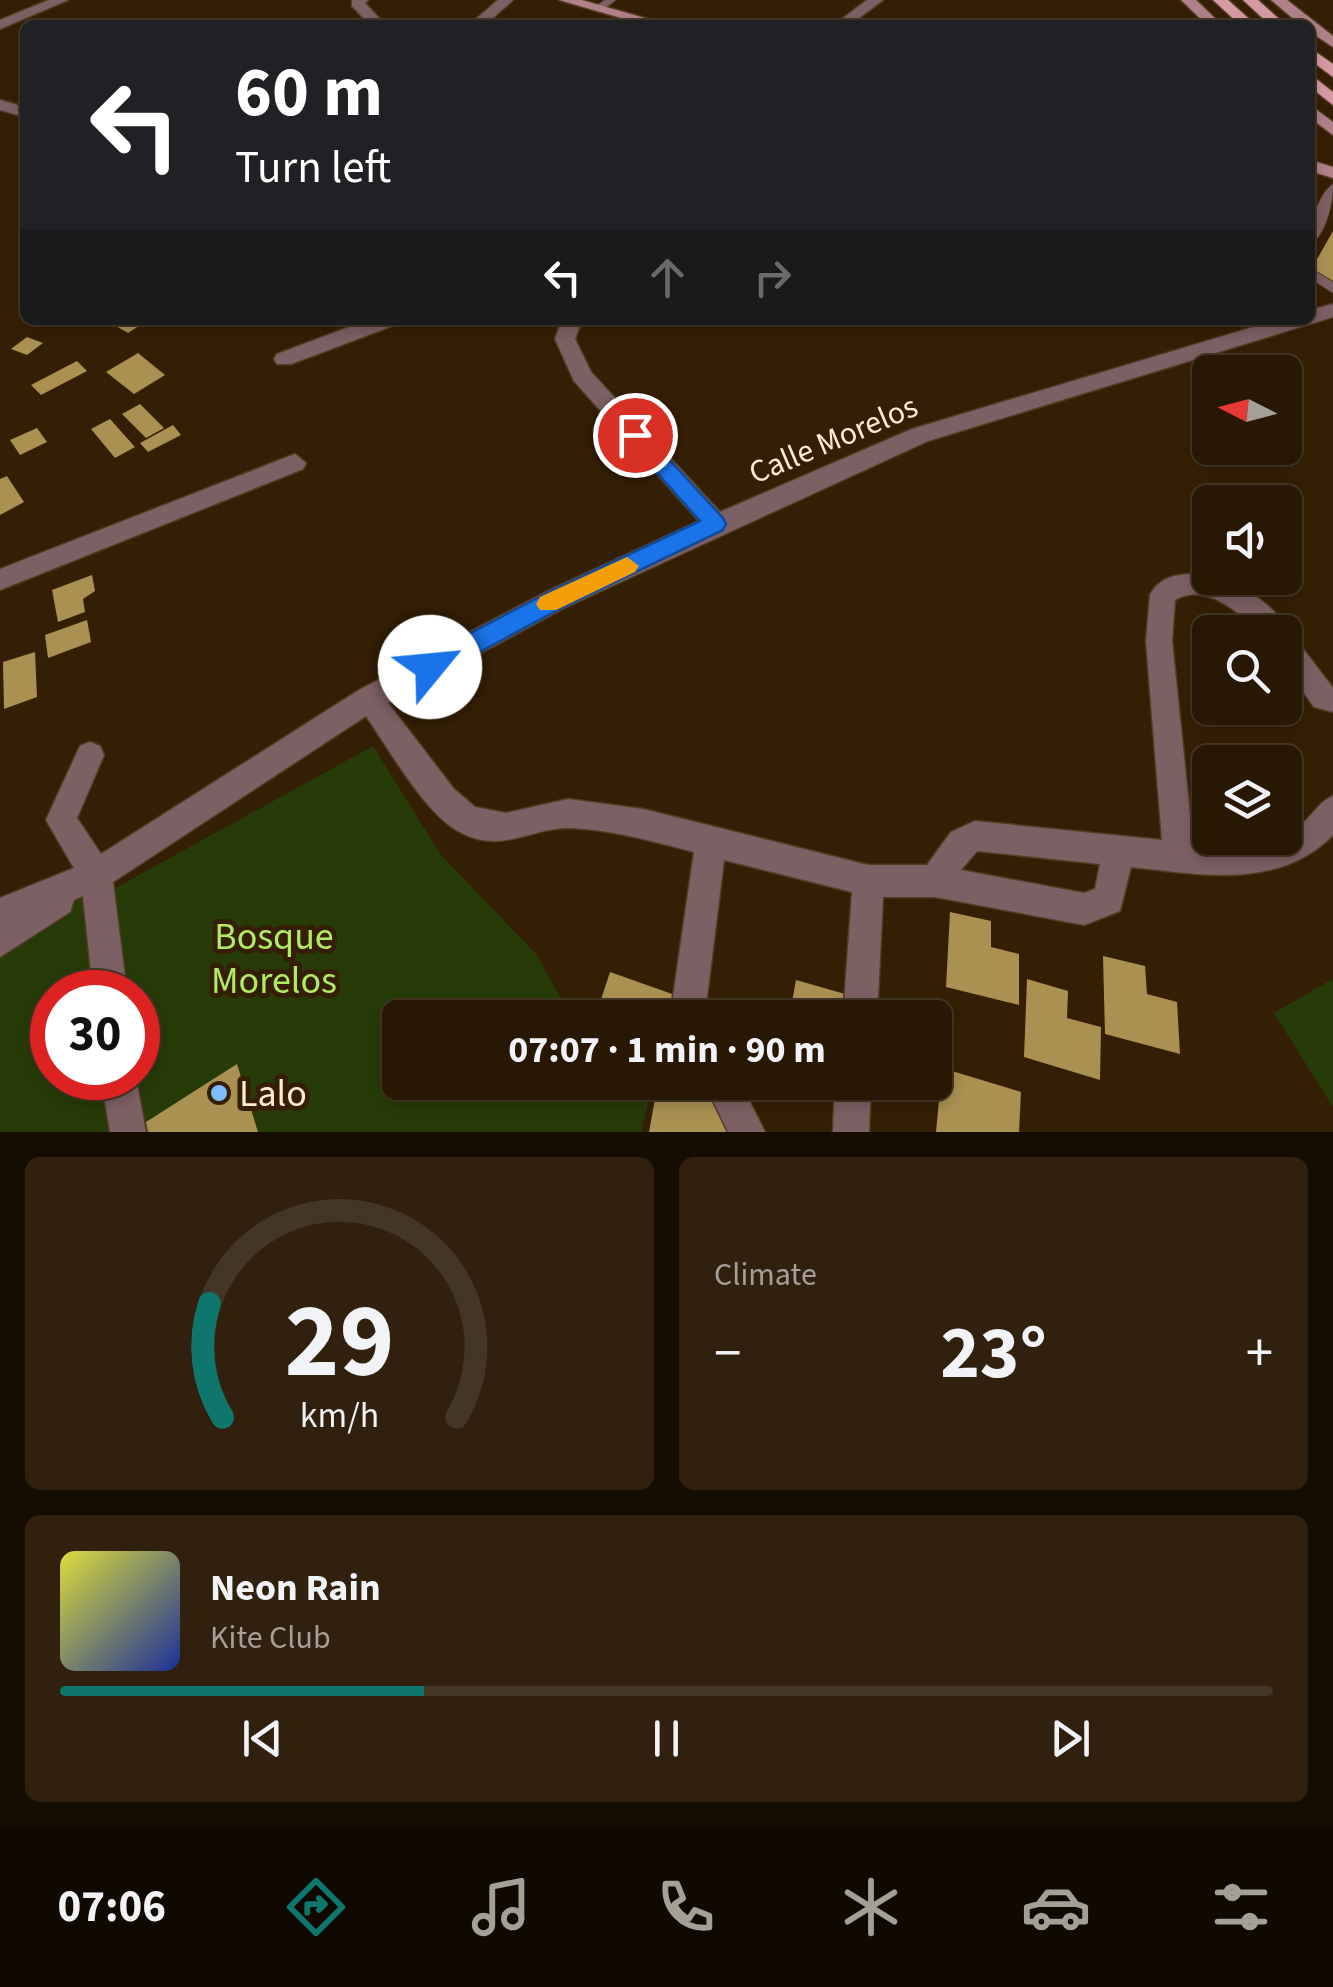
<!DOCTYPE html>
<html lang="en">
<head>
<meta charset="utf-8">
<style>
  body { margin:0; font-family:"Source Sans 3",sans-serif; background:#30200d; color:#f1f3f6; height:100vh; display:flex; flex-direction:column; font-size:38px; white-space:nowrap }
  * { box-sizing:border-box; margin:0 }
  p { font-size:32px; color:#a59f9a }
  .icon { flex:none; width:55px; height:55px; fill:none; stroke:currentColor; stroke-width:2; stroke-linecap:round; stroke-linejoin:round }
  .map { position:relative; height:1132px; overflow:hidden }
  .side { display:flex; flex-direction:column; gap:25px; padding:25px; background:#160d02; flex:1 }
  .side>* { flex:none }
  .guide { position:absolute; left:20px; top:20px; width:1295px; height:305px; border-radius:15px; box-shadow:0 5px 15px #0003,0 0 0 2px #443625; background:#202124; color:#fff; overflow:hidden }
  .needle { width:65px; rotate:276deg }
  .tools { position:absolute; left:1192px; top:355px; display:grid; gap:20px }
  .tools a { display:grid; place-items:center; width:110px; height:110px; border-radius:15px; background:#281703; box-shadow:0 5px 15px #0003,0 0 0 2px #443625; font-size:50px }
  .speed { position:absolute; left:30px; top:970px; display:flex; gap:20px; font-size:50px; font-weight:700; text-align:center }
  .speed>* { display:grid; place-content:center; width:130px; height:130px; border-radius:50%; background:#281703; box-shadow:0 5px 15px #0003,0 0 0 2px #443625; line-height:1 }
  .speed .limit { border:15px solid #d22; background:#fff; color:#111 }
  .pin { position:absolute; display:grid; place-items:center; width:85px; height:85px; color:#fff; margin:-42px; border:5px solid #fff; border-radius:50%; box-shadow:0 2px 10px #0007 }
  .me { position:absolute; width:110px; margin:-55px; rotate:62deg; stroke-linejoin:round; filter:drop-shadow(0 0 8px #0008) }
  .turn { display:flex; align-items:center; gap:35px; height:210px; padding:0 50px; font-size:45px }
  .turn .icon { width:130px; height:130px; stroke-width:2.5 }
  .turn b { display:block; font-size:70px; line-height:85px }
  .lanes { display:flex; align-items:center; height:95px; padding:0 50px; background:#0003; justify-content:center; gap:50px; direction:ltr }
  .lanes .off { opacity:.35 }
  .big { font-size:75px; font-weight:700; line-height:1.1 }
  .side .tile { flex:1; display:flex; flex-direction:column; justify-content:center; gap:15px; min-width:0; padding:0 35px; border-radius:15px; background:#30200d }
  .side .dial { align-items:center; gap:0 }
  .dial svg { height:260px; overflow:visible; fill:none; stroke:#443625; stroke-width:7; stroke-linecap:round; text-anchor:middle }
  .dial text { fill:#f1f3f6; stroke:none }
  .song { display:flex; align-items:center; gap:30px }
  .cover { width:120px; height:120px; border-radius:15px; background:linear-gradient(135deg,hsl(60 70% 55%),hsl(230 70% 35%)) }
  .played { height:10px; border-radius:5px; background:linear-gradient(90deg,#0f766e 30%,#443625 30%) }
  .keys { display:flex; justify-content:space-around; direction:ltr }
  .heat { display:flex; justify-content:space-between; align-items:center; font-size:55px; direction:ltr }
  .side .tiles { flex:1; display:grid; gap:25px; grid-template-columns:1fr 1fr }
  .tile:last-child { grid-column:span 2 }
  .trip { position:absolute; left:382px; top:1000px; width:570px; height:100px; border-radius:15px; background:#281703; box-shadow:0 5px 15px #0003,0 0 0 2px #443625; font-weight:700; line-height:100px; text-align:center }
  .dock { display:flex; height:160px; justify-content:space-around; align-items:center; background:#100901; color:#a59f9a }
  .dock .icon { width:70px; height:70px }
  .dock .active { color:#0f766e }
  .dock b { font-size:45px; color:#f1f3f6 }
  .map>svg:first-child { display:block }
  .green { fill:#273b09; fill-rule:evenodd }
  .building { fill:#aa9152 }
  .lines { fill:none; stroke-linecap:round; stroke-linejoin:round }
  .lane-casing { stroke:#513c21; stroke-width:2 }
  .street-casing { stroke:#513c21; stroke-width:3 }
  .secondary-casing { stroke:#513c21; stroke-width:3 }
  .primary-casing { stroke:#513c21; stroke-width:3 }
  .lane { fill:#7d6064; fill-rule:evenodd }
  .street { fill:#7d6064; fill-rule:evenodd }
  .secondary { fill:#b08188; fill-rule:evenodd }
  .primary { fill:#d79aa3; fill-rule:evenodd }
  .route { fill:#1a73e8; stroke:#114b97; stroke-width:2.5 }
  .slow { fill:#f59e0b }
  .poi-dot { fill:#7fbdfa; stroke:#351f04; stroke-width:4 }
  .labels { text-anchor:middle; stroke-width:10; stroke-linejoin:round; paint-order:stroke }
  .street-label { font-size:32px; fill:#feebd6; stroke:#351f04 }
  .near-park-label { font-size:38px; fill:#b1eb64; stroke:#351f04 }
  .near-poi-label { font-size:38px; fill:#feebd6; stroke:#351f04; text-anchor:start }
</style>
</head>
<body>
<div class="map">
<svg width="1333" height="1132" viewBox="0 0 1333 1132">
  <rect width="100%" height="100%" fill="#351f04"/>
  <g class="green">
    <path d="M 373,746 L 441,855 L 537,955 L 571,1017 L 400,1018 L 400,1082 L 653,1083 L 641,1132 L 0,1132 L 0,933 L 96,875 L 101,896 ZM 52,992 L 138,992 L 138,1078 L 52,1078 Z"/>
    <path d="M 1333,979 L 1333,1107 L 1274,1013 Z"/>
  </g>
  <g class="building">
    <path d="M 1333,231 L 1333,284 L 1312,268 Z"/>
    <path d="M 122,320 L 135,320 L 142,324 L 128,333 L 114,325 Z"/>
    <path d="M 27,337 L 43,343 L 27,355 L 11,349 Z"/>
    <path d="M 138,353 L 165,375 L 134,394 L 106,372 Z"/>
    <path d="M 77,361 L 87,371 L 41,395 L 31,385 Z"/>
    <path d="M 140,404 L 164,428 L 146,438 L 122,414 Z"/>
    <path d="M 110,419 L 135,447 L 115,458 L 91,429 Z"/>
    <path d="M 173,425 L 181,435 L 148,452 L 140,443 Z"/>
    <path d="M 37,428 L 47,442 L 20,455 L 10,440 Z"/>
    <path d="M 7,476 L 24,502 L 0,515 L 0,479 Z"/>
    <path d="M 92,575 L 95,591 L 83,599 L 85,612 L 58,622 L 52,590 Z"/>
    <path d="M 87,620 L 91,642 L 48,658 L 45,635 Z"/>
    <path d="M 35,652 L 37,697 L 4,709 L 3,662 Z"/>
    <path d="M 950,912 L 991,921 L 991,947 L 1019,954 L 1019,1005 L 946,987 Z"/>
    <path d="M 1103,956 L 1145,966 L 1147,994 L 1177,1002 L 1180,1054 L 1105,1034 Z"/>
    <path d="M 610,972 L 675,995 L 669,1018 L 595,1018 Z"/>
    <path d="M 1027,979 L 1068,991 L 1067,1018 L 1101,1027 L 1100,1080 L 1024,1057 Z"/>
    <path d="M 796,980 L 845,994 L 841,1018 L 789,1018 Z"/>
    <path d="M 237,1064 L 258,1132 L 148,1132 L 146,1122 Z"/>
    <path d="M 942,1068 L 1021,1092 L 1019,1132 L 936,1132 Z"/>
    <path d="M 658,1082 L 694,1082 L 736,1092 L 731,1132 L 649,1132 Z"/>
  </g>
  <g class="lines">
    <defs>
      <g id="lane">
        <path d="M 605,0 L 616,0 L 602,10 L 596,10 L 596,6 Z"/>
        <path d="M 1333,184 C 1333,203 1326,234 1310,245 C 1310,225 1317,196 1333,184 Z"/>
        <path d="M 1310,268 L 1333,282 L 1333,293 L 1310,278 Z"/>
      </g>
      <g id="street">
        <path d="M 49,0 L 68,0 L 0,29 L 0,20 Z"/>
        <path d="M 352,0 L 368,0 L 365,3 L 380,19 L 380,25 L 370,25 L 352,6 Z"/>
        <path d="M 498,0 L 513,0 L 485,25 L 469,25 Z"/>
        <path d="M 867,0 L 883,0 L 850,25 L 834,25 Z"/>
        <path d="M 0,100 L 25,107 L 25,117 L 0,110 Z"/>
        <path d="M 1333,304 L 1333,317 L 928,441 L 566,607 L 388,703 L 454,789 L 475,807 L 506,813 L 568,799 L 643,809 L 868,865 L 927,865 L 951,832 L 975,821 L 1162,840 L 1146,641 L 1150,595 C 1175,546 1280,594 1287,634 L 1294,637 L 1333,688 L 1333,712 L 1314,707 L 1285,666 L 1285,632 L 1259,632 C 1239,612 1205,582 1175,600 L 1172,641 L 1193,843 C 1233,847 1274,847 1304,822 C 1315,812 1320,801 1333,796 L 1333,835 C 1278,891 1199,874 1131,867 L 1120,911 L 1084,925 L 935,897 L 883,897 L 877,1018 L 843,1018 L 852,892 L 724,860 L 707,997 L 709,1018 L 675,1018 L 673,997 L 694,852 C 655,842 613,830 572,828 C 532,826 501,856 458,831 C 424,812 389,749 366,716 L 113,882 L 127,992 L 93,992 L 83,896 L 74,900 L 70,912 L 0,957 L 0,898 L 74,868 L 46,820 L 80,746 L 90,742 L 100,746 L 104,755 L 77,818 L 101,854 L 359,690 L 548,591 L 699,521 L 574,381 L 555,339 L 562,320 L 582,320 L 575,339 L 591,372 L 720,512 L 912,429 L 1277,320 L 1310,320 L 1310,310 ZM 977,851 L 1100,864 L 1095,889 L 1084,893 L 961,870 Z"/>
        <path d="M 368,320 L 398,320 L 395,325 L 291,364 L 277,364 L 274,359 L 277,354 Z"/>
        <path d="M 295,454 L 306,463 L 303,469 L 0,590 L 0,569 Z"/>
        <path d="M 101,1078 L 136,1078 L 146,1132 L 110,1132 Z"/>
        <path d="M 704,1082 L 740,1082 L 765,1132 L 728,1132 Z"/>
        <path d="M 835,1082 L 871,1082 L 869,1132 L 833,1132 Z"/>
      </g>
      <g id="secondary">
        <path d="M 559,0 L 582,0 L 669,25 L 645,25 Z"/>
        <path d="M 1181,0 L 1196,0 L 1222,25 L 1207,25 Z"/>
        <path d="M 1271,0 L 1287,0 L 1333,36 L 1333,47 L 1310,32 L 1310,25 L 1301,25 Z"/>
        <path d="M 1310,105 L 1333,122 L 1333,135 L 1310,118 Z"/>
        <path d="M 1310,160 L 1333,167 L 1333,178 L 1310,171 Z"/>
      </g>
      <g id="primary">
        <path d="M 1213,0 L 1228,0 L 1256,25 L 1240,25 Z"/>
        <path d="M 1243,0 L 1258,0 L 1286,25 L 1270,25 Z"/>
        <path d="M 1310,48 L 1333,64 L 1333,77 L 1310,60 Z"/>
        <path d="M 1310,74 L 1333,92 L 1333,105 L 1310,87 Z"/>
      </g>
    </defs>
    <use href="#lane" class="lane-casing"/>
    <use href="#street" class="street-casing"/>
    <use href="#secondary" class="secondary-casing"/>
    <use href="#primary" class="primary-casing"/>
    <use href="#lane" class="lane"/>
    <use href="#street" class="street"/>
    <use href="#secondary" class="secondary"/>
    <use href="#primary" class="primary"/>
  </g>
  <path class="route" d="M 635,428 L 642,430 L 723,518 L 726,524 L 723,530 L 565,606 L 439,674 L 430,677 L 421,674 L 418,667 L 421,659 L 549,592 L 700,521 L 628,440 L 628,430 Z"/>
  <path class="slow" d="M 627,557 L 639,566 L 635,572 L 556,610 L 540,610 L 536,604 L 540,597 Z"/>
  <circle class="poi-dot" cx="219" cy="1093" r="10"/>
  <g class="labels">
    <g class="street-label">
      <text transform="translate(833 439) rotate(-23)" y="11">Calle Morelos</text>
    </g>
    <g class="near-park-label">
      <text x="274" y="949">Bosque<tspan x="274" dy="44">Morelos</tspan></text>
    </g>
    <g class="near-poi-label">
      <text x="239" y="1106">Lalo</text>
    </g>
  </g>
</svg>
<div class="tools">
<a><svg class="needle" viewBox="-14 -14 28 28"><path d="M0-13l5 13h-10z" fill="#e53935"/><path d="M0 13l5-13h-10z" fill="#a59f9a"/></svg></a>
<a><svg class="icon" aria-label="sound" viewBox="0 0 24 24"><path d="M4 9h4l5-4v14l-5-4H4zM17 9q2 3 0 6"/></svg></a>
<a><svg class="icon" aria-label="search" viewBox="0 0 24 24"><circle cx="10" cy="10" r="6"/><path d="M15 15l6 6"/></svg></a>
<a><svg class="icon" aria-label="layers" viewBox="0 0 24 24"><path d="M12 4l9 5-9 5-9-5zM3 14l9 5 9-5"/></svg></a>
</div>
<div class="speed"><div class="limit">30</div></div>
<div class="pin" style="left:635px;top:435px;background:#d93025"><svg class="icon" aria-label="arrive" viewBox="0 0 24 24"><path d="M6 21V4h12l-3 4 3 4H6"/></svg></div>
<svg class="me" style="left:430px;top:667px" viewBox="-20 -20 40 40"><circle r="19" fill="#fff"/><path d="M0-13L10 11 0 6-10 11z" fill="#1a73e8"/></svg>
<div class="trip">07:07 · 1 min · 90 m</div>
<div class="guide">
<div class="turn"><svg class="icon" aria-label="left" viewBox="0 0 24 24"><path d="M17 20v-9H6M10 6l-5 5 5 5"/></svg><div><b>60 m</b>Turn left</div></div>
<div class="lanes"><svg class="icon" aria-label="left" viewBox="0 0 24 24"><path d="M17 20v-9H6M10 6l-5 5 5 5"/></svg><svg class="icon off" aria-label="ahead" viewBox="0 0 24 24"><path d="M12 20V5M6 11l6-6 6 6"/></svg><svg class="icon off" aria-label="right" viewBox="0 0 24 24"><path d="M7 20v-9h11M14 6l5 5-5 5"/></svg></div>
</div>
</div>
<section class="side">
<div class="tiles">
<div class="tile dial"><svg viewBox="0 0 100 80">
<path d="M14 69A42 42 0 1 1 86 69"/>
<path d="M14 69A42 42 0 0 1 10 34" stroke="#0f766e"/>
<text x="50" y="56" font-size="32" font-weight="700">29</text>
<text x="50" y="72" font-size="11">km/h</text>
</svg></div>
<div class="tile"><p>Climate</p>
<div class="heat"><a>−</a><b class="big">23°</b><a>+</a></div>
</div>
<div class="tile">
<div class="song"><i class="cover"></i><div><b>Neon Rain</b><p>Kite Club</p></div></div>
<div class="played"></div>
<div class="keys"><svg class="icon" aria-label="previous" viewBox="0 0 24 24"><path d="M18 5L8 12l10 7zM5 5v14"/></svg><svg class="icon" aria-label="pause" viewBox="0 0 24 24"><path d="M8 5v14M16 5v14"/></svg><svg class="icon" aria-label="next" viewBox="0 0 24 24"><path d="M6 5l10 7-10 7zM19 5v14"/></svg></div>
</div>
</div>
</section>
<nav class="dock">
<b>07:06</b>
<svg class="icon active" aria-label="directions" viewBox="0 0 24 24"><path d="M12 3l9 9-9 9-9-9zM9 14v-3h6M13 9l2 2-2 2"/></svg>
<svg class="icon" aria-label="music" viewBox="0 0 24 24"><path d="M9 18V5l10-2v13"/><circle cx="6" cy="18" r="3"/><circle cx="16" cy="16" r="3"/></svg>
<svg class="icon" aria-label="phone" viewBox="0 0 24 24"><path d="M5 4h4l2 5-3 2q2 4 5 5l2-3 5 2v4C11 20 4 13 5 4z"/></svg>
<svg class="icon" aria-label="climate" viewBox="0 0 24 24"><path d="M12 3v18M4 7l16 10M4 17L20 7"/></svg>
<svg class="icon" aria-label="car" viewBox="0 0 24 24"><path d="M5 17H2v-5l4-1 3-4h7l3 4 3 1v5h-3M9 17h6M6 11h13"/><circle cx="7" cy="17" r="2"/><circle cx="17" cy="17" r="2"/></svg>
<svg class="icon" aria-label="filters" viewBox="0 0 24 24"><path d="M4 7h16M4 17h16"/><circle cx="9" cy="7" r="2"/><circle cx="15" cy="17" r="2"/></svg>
</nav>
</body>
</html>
